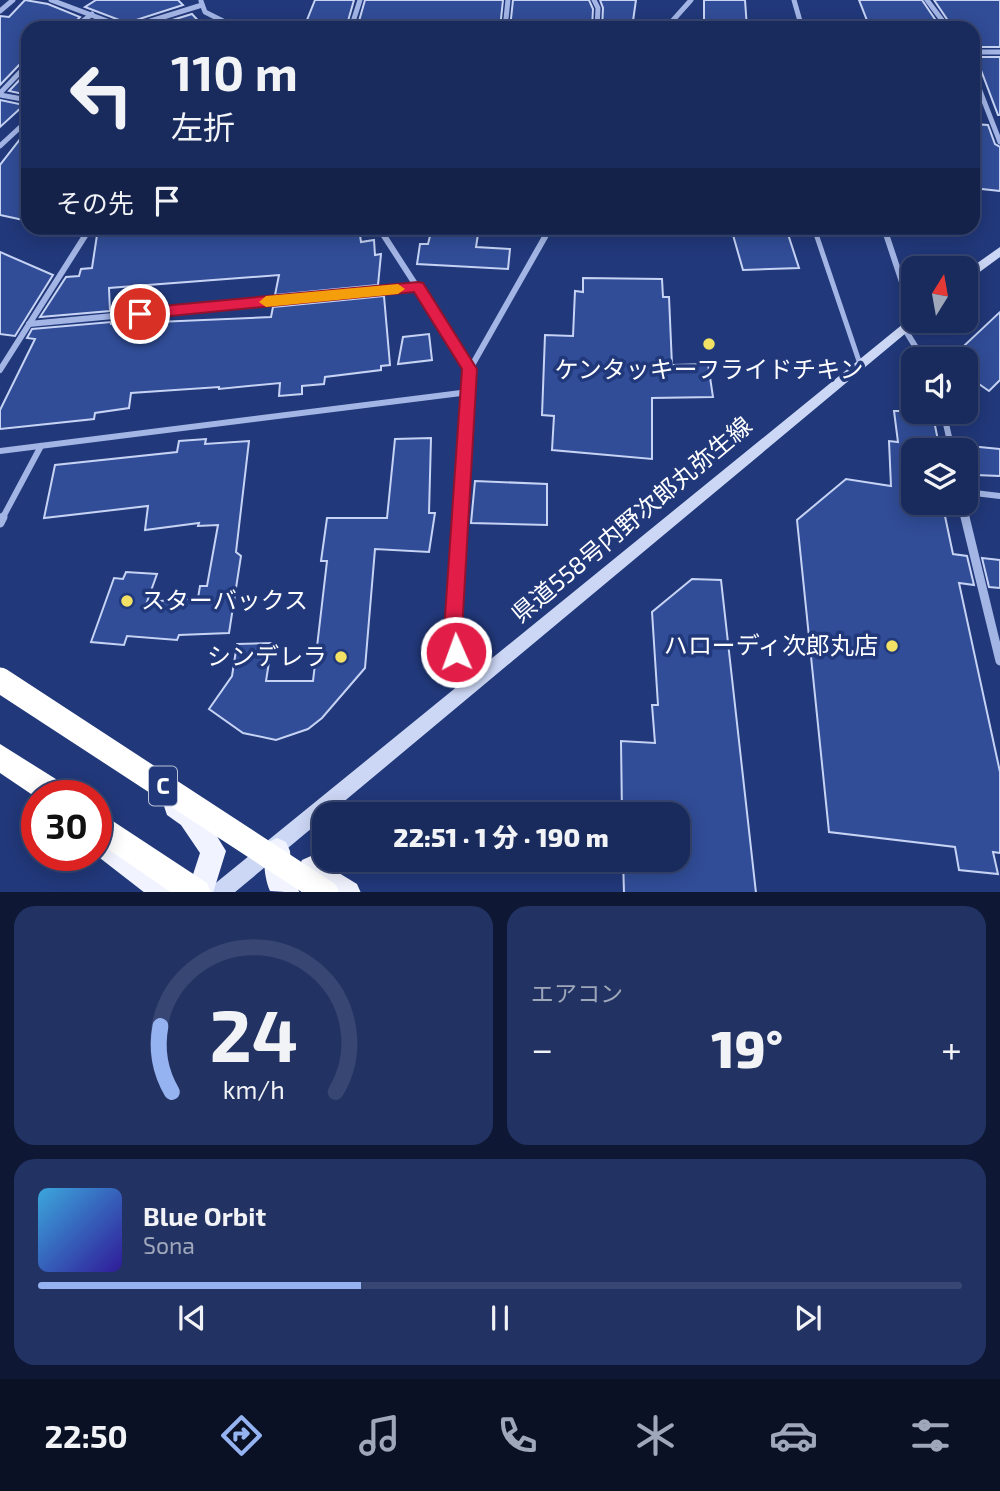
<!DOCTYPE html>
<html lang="ja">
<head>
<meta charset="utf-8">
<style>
  body { margin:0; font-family:"Exo 2","Noto Sans JP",sans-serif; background:#223262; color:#f1f3f6; height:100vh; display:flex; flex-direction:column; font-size:26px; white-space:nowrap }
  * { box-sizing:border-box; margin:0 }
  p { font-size:23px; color:#9fa7bb }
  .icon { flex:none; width:38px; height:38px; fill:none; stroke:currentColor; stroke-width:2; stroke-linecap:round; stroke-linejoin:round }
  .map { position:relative; height:892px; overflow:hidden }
  .sheet { display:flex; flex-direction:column; gap:14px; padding:14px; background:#0e1733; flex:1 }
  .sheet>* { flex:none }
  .guide { position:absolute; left:21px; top:21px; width:959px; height:214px; border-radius:21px; box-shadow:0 4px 18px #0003,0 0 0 2px #374672; background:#192a5c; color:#f1f3f6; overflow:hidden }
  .needle { width:46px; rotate:11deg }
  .controls { position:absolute; left:901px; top:256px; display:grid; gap:14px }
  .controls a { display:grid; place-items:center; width:77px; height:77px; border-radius:14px; background:#192a5c; box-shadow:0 4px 18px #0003,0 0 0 2px #374672; font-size:35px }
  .speed { position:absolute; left:21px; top:780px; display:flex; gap:14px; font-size:35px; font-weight:700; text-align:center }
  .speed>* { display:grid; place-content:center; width:91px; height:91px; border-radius:50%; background:#192a5c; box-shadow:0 4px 18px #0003,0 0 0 2px #374672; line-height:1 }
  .speed .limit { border:10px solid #d22; background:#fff; color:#111 }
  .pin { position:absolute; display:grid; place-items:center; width:60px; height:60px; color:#fff; margin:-30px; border:4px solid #fff; border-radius:50%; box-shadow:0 2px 7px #0007 }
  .me { position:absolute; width:77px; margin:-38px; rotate:358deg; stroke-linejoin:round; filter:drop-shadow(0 0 5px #0008) }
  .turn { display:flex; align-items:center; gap:24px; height:147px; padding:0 35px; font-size:32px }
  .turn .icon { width:91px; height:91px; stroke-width:2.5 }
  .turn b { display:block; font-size:49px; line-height:60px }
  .then { display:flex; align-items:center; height:66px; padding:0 35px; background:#0003; gap:14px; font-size:26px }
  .big { font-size:52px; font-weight:800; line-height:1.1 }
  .sheet .card { flex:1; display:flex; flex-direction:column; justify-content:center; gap:10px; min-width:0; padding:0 24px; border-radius:21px; background:#223262 }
  .sheet .dial { align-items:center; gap:0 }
  .dial svg { height:182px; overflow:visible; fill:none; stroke:#374672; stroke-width:7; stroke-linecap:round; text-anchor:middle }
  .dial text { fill:#f1f3f6; stroke:none }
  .song { display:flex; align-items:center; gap:21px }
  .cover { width:84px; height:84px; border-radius:10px; background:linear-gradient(135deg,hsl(200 70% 55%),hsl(250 70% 35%)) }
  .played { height:7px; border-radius:4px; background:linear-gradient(90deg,#95b2f1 35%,#374672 35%) }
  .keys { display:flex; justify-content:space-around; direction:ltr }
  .heat { display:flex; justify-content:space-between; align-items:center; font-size:38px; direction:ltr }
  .sheet .tiles { flex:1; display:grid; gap:14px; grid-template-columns:1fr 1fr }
  .card:last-child { grid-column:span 2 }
  .trip { position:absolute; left:312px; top:802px; width:378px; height:70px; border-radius:21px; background:#192a5c; box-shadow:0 4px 18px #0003,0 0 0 2px #374672; font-weight:800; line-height:70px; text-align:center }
  .tab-bar { display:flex; height:112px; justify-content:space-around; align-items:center; background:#0a1125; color:#9fa7bb }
  .tab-bar .icon { width:49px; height:49px }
  .tab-bar .active { color:#95b2f1 }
  .tab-bar b { font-size:32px; color:#f1f3f6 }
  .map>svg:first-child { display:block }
  .building { fill:#314d97; stroke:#c6d3f4; stroke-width:2 }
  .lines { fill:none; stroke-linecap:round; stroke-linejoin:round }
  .service { stroke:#a3b5e5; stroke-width:5 }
  .minor-far2 { stroke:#a3b5e5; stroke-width:5 }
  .minor-far1 { stroke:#a3b5e5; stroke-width:6 }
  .minor { stroke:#a3b5e5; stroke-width:9 }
  .secondary { fill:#ccd7f5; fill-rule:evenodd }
  .trunk { fill:#f1f4fe; fill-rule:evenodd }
  .motorway { fill:#fff; fill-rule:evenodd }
  .motorway-bridge { stroke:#fff; stroke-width:25 }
  .route { fill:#e11d48; stroke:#92132f; stroke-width:2 }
  .slow { fill:#f59e0b }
  .poi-dot { fill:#f2e164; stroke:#21387a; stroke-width:2.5 }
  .labels { text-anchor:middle; stroke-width:7; stroke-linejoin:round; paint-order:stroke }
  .shield { fill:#21387a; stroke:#bcc3d7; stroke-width:2 }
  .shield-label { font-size:23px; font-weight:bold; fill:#fff }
  .poi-label { font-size:24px; fill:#fff; stroke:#21387a; text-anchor:end }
  .street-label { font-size:24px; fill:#fff; stroke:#21387a }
</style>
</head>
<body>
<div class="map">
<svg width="1000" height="893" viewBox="0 0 1000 893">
  <rect width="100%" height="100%" fill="#21387a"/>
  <g class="building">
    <path d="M 25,0 L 48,4 L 80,17 L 69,28 L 28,28 L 28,61 L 22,62 L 0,85 L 0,16 L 9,17 Z"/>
    <path d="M 96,0 L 178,0 L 183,5 L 127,23 L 85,7 Z"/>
    <path d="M 315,0 L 354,0 L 346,28 L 314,28 L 317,20 L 307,20 Z"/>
    <path d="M 365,0 L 503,0 L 500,28 L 357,28 Z"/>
    <path d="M 513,0 L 589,0 L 593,9 L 592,28 L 510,28 Z"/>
    <path d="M 600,0 L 636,0 L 632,28 L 602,28 L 603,8 Z"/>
    <path d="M 704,0 L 745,0 L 747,28 L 704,28 Z"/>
    <path d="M 859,0 L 922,0 L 941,28 L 870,28 Z"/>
    <path d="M 934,0 L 1000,0 L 1000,47 L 973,47 L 973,28 L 953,28 Z"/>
    <path d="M 192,14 L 205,28 L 146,28 Z"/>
    <path d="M 976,57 L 1000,57 L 1000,115 L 998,115 Z"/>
    <path d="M 28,71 L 28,95 L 9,91 Z"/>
    <path d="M 0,100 L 24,105 L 0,127 Z"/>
    <path d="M 973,124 L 988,125 L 995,144 L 1000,147 L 1000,191 L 973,188 Z"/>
    <path d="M 28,129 L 28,221 L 0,215 L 0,165 Z"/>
    <path d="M 139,228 L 148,228 L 147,233 L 203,228 L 359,228 L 361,242 L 374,240 L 375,255 L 381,254 L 378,285 L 275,295 L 279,275 L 109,288 L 110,311 L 40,317 L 66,277 L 79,276 L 81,269 L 92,268 L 97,235 L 104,235 L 105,231 Z"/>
    <path d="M 432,228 L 479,228 L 476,247 L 510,249 L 508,269 L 417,264 L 420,244 L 428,244 Z"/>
    <path d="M 731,228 L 786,228 L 799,268 L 743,270 Z"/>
    <path d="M 0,252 L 53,275 L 15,336 L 0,334 Z"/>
    <path d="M 583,278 L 662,279 L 663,297 L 669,297 L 672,365 L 708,364 L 713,397 L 652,398 L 652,459 L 552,450 L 554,416 L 542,415 L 545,335 L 573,336 L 575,291 L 583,292 Z"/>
    <path d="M 384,296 L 390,365 L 381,366 L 381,370 L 325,377 L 324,384 L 302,386 L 302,394 L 279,396 L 280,383 L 219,389 L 219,387 L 131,393 L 129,408 L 95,413 L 94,419 L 0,429 L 0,410 L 35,339 L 27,338 L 32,329 L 111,322 L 111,324 L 271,317 L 273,307 Z"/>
    <path d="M 1000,312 L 1000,380 L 989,391 L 966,375 L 966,359 L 950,359 Z"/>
    <path d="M 429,334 L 432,360 L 398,364 L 403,337 Z"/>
    <path d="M 894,411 L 932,411 L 940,450 L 912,450 L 914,502 L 942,502 L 953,554 L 967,556 L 974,585 L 959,583 L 1000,772 L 1000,853 L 993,852 L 998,874 L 959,870 L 955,847 L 829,832 L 797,520 L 846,479 L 891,486 L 889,441 L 898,442 Z"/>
    <path d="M 431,438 L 429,513 L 435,513 L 429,552 L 375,549 L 365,668 L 322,718 L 308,729 L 276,740 L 243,733 L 209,709 L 232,676 L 237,644 L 272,643 L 266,681 L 313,681 L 327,561 L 321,561 L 327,518 L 387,518 L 395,439 Z"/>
    <path d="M 206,439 L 205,444 L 249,441 L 236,552 L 241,556 L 229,633 L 179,635 L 177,640 L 127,636 L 124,645 L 91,642 L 114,578 L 123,579 L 126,572 L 157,574 L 147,602 L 198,598 L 200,586 L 207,586 L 218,525 L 198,526 L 199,523 L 145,530 L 148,506 L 44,518 L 55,465 L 177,452 L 179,441 Z"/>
    <path d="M 969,446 L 1000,449 L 1000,476 L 976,475 Z"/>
    <path d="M 475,481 L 547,484 L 547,525 L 471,523 Z"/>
    <path d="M 982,558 L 1000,560 L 1000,588 L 989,587 Z"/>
    <path d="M 692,579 L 721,580 L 756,893 L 624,893 L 623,859 L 677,859 L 677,814 L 622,814 L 621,741 L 655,743 L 652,705 L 658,705 L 652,612 Z"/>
  </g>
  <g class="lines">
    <path class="service" d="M 814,228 L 860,364"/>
    <g class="minor-far2">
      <path d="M 51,0 L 126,28"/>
      <path d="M 594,0 L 598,8 L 597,28"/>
      <path d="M 794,0 L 802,28"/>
      <path d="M 927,0 L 948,28"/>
      <path d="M 201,1 L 205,12 L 237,28"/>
      <path d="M 0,11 L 13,0"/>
      <path d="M 74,28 L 92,14"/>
      <path d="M 128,28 L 202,5"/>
      <path d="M 351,28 L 360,0"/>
      <path d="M 505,28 L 508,0"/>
      <path d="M 666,28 L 691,0"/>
      <path d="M 973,52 L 1000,52"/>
      <path d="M 973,73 L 1000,142"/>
      <path d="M 0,93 L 26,66"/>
      <path d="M 0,95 L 28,100"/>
      <path d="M 0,146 L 28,120"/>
    </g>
    <g class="minor-far1">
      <path d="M 379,228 L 470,369"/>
      <path d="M 884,228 L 903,285 L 914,296"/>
      <path d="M 29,324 L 418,287"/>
      <path d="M 904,328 L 923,359"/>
      <path d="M 0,370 L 90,228"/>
      <path d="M 943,411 L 952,450"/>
      <path d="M 0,451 L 469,392"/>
      <path d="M 966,492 L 1000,496"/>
      <path d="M 961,502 L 965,519"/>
      <path d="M 2,519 L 41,446"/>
      <path d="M 460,519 L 470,369 L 550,228"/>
    </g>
    <g class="minor">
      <path d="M 965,517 L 1000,661"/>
      <path d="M 0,523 L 3,517"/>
      <path d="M 460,694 L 453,631 L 460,517"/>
    </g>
    <g class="secondary">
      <path d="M 1000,247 L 1000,257 L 966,282 L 966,271 Z"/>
      <path d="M 914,315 L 914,320 L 920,320 L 918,323 L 329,814 L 324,814 L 324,818 L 234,893 L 210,893 L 212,886 Z"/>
    </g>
    <g class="trunk">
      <path d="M 176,794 L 199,807 L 226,851 L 213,893 L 187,893 L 200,853 L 181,825 L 167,815 L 164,806 L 167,797 Z"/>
      <path d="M 101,830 L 110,834 L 176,884 L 180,893 L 145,893 L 96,855 L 96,832 Z"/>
      <path d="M 277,838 L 286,842 L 290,851 L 292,878 L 300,893 L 270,891 C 264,877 262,857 268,842 Z"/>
      <path d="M 311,856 L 357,884 L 361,893 C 337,893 309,893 298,869 L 302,860 Z"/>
    </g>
    <g class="motorway">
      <path d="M 0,744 L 67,786 L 70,796 L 37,798 L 0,773 Z"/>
      <path d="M 96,810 L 207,883 L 211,893 L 172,893 L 96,841 Z"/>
    </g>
    <path class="motorway-bridge" d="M 0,680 L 326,893"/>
  </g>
  <path class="route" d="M 418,282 L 423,283 L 477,369 L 462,631 L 465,652 L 462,659 L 456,662 L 449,659 L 444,631 L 462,369 L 414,292 L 140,319 L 133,314 L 140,308 Z"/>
  <path class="slow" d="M 398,284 L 405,289 L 398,294 L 266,307 L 259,302 L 266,296 Z"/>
  <g class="poi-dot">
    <circle cx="709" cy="344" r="7"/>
    <circle cx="127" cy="601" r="7"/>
    <circle cx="892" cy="646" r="7"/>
    <circle cx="341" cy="657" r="7"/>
  </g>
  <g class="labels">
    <rect class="shield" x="149" y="766.5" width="28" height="39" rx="5"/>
    <g class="shield-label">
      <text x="163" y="794">C</text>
    </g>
    <g class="poi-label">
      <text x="709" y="378" text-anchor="middle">ケンタッキーフライドチキン</text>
      <text x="141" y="609" text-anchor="start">スターバックス</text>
      <text x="878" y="654">ハローディ次郎丸店</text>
      <text x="327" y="665">シンデレラ</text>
    </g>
    <g class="street-label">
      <text transform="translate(632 520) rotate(-40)" y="8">県道558号内野次郎丸弥生線</text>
    </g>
  </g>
</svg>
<div class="controls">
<a><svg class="needle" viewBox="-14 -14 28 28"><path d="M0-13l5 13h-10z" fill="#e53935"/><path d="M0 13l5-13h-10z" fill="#9fa7bb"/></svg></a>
<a><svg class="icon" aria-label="sound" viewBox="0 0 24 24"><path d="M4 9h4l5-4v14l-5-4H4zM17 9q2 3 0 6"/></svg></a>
<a><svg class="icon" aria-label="layers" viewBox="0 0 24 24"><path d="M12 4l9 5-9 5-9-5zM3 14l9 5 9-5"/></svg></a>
</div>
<div class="speed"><div class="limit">30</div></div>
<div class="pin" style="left:140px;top:314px;background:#d93025"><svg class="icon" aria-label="arrive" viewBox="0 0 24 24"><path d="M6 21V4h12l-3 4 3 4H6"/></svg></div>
<svg class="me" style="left:456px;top:652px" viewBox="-20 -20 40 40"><circle r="17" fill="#e11d48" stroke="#fff" stroke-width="3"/><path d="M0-11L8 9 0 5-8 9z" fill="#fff"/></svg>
<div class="trip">22:51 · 1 分 · 190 m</div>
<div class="guide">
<div class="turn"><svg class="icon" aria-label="left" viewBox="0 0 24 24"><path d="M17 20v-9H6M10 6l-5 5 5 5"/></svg><div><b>110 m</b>左折</div></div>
<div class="then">その先<svg class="icon" aria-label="arrive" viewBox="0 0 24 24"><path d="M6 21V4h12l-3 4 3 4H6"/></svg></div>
</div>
</div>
<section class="sheet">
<div class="tiles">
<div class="card dial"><svg viewBox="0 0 100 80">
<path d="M14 69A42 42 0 1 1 86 69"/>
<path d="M14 69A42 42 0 0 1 9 40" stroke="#95b2f1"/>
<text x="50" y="56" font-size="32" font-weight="700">24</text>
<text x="50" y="72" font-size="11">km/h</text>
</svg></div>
<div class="card"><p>エアコン</p>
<div class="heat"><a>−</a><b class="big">19°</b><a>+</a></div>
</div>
<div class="card">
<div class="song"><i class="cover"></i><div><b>Blue Orbit</b><p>Sona</p></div></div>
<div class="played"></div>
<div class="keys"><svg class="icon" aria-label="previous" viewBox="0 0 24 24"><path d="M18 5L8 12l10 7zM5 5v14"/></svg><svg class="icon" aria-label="pause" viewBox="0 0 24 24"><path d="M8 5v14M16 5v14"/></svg><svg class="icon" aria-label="next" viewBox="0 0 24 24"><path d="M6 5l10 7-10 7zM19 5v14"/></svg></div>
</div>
</div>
</section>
<nav class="tab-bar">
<b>22:50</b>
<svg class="icon active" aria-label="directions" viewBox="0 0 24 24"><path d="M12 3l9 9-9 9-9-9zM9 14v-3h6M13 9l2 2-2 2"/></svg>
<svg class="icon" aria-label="music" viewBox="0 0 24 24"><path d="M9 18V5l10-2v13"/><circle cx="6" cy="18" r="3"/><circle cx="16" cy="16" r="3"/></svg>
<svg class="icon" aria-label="phone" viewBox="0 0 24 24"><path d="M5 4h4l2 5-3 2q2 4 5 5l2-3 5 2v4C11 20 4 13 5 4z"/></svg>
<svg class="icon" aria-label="climate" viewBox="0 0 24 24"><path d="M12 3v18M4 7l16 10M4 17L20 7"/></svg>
<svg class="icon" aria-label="car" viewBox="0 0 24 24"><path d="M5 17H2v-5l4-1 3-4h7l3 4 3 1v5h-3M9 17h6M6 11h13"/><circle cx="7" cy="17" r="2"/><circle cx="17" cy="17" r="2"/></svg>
<svg class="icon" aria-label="filters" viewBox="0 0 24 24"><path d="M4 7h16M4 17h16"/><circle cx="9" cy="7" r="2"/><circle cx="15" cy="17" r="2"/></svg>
</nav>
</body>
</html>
